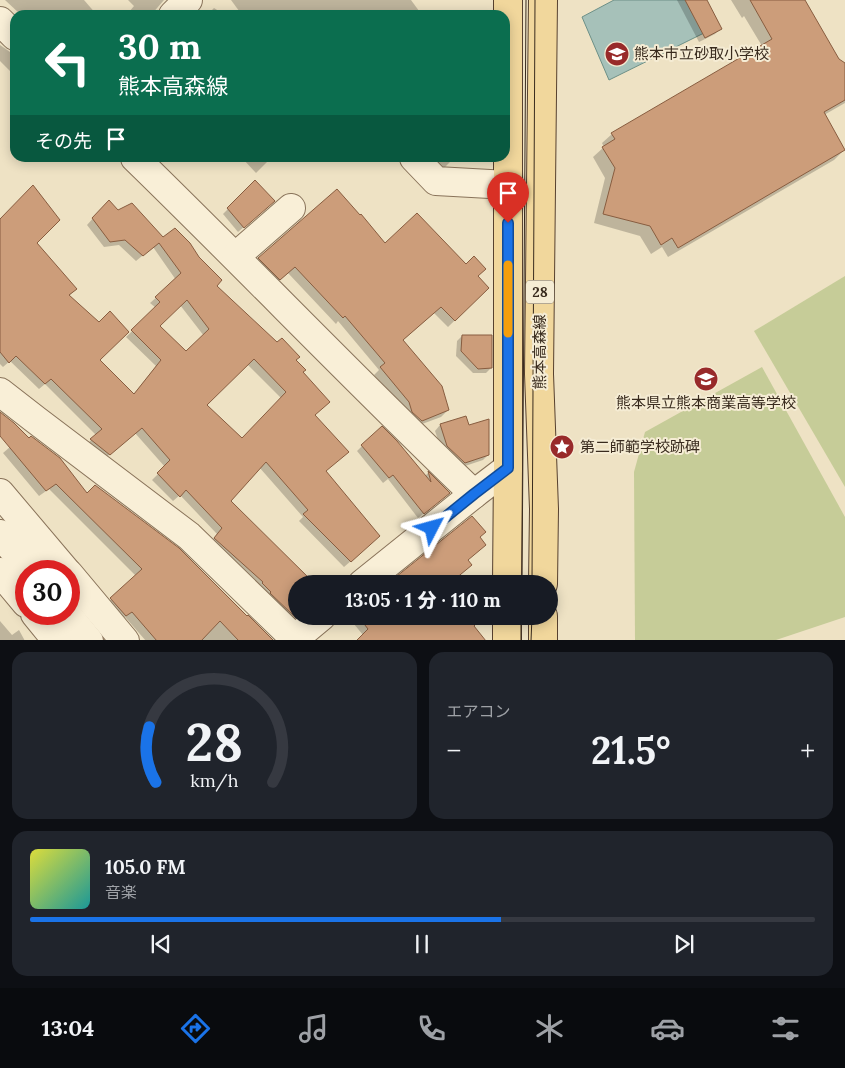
<!DOCTYPE html>
<html lang="ja">
<head>
<meta charset="utf-8">
<style>
  body { margin:0; font-family:Lora,"Noto Sans JP",serif; background:#20242c; color:#f1f3f6; height:100vh; display:flex; flex-direction:column; font-size:19px; white-space:nowrap }
  * { box-sizing:border-box; margin:0 }
  p { font-size:16px; color:#9ea1a6 }
  .icon { flex:none; width:28px; height:28px; fill:none; stroke:currentColor; stroke-width:2; stroke-linecap:round; stroke-linejoin:round }
  .map { position:relative; height:640px; overflow:hidden }
  .sheet { display:flex; flex-direction:column; gap:12px; padding:12px; background:#0d0f14; flex:1 }
  .sheet>* { flex:none }
  .guide { position:absolute; left:10px; top:10px; width:500px; height:152px; border-radius:15px; box-shadow:0 2px 12px #0003; background:#0b6e4f; color:#fff; overflow:hidden }
  .speed { position:absolute; left:15px; top:560px; display:flex; gap:10px; font-size:25px; font-weight:700; text-align:center }
  .speed>* { display:grid; place-content:center; width:65px; height:65px; border-radius:50%; background:#171b24; box-shadow:0 2px 12px #0003; line-height:1 }
  .speed .limit { border:8px solid #d22; background:#fff; color:#111 }
  .pin { position:absolute; display:grid; place-items:center; width:42px; height:42px; color:#fff; margin:-51px -21px; border-radius:50% 50% 50% 0; rotate:-45deg; box-shadow:0 0 5px #0007 }
  .pin .icon { rotate:45deg }
  .me { position:absolute; width:55px; margin:-28px; rotate:51deg; stroke-linejoin:round; filter:drop-shadow(0 0 4px #0008) }
  .turn { display:flex; align-items:center; gap:18px; height:105px; padding:0 25px; font-size:22px }
  .turn .icon { width:65px; height:65px; stroke-width:2.5 }
  .turn b { display:block; font-size:35px; line-height:42px }
  .then { display:flex; align-items:center; height:48px; padding:0 25px; background:#0003; gap:10px; font-size:19px }
  .big { font-size:38px; font-weight:800; line-height:1.1 }
  .sheet .tile { flex:1; display:flex; flex-direction:column; justify-content:center; gap:8px; min-width:0; padding:0 18px; border-radius:15px; background:#20242c }
  .sheet .dial { align-items:center; gap:0 }
  .dial svg { height:130px; overflow:visible; fill:none; stroke:#363941; stroke-width:7; stroke-linecap:round; text-anchor:middle }
  .dial text { fill:#f1f3f6; stroke:none }
  .song { display:flex; align-items:center; gap:15px }
  .cover { width:60px; height:60px; border-radius:8px; background:linear-gradient(135deg,hsl(60 70% 55%),hsl(180 70% 35%)) }
  .played { height:5px; border-radius:2px; background:linear-gradient(90deg,#1a73e8 60%,#363941 60%) }
  .keys { display:flex; justify-content:space-around; direction:ltr }
  .heat { display:flex; justify-content:space-between; align-items:center; font-size:28px; direction:ltr }
  .sheet .tiles { flex:1; display:grid; gap:12px; grid-template-columns:1fr 1fr }
  .tile:last-child { grid-column:span 2 }
  .trip { position:absolute; left:288px; top:575px; width:270px; height:50px; border-radius:25px; background:#171b24; box-shadow:0 2px 12px #0003; font-weight:800; line-height:50px; text-align:center }
  .menu { display:flex; height:80px; justify-content:space-around; align-items:center; background:#090b0e; color:#9ea1a6 }
  .menu .icon { width:35px; height:35px }
  .menu .selected { color:#1a73e8 }
  .menu b { font-size:22px; color:#f1f3f6 }
  .map>svg:first-child { display:block }
  .green { fill:#c6cc98 }
  .water { fill:#a6c1b9; stroke:#6d9087 }
  .shadow { fill:#0003; fill-rule:evenodd }
  .building { fill:#cc9d7a; stroke:#885d40; fill-rule:evenodd }
  .lines { fill:none; stroke-linecap:round; stroke-linejoin:round }
  .minor-casing { stroke:#89735a; stroke-width:30 }
  .major-casing { stroke:#57412f; stroke-width:30 }
  .minor { stroke:#f9efd7; stroke-width:28 }
  .major { stroke:#f1d79c; stroke-width:28 }
  .tram { stroke:#392b1e; stroke-width:1 }
  .route-casing { stroke:#114b97; stroke-width:12 }
  .route { stroke:#1a73e8; stroke-width:9 }
  .slow { stroke:#f59e0b; stroke-width:9 }
  .labels { text-anchor:middle; stroke-width:4; stroke-linejoin:round; paint-order:stroke }
  .shield { fill:#f5ecd4; stroke:#716555; stroke-width:1 }
  .shield-label { font-size:14px; font-weight:bold; fill:#392b1e }
  .poi-label { font-size:15px; fill:#392b1e; stroke:#f5ecd4; text-anchor:start }
  .street-label { font-size:15px; fill:#392b1e; stroke:#f5ecd4 }
</style>
</head>
<body>
<div class="map">
<svg width="845" height="641" viewBox="0 0 845 641">
  <rect width="100%" height="100%" fill="#eee2c4"/>
  <g class="green">
    <path d="M 845,276 L 845,487 L 754,331 Z"/>
    <path d="M 762,367 L 845,517 L 845,617 L 776,640 L 635,640 L 634,472 L 645,432 Z"/>
  </g>
  <path class="water" d="M 614,0 L 686,0 L 704,33 L 609,80 L 582,17 Z"/>
  <g class="shadow">
    <path d="M 5,0 L 84,0 L 97,15 L 21,15 Z"/>
    <path d="M 128,0 L 164,0 L 151,15 L 132,15 L 129,12 L 134,6 Z"/>
    <path d="M 231,0 L 411,0 L 422,15 L 242,15 Z"/>
    <path d="M 677,0 L 705,0 L 720,29 L 715,34 L 699,42 Z"/>
    <path d="M 731,0 L 803,0 L 838,60 L 845,64 L 845,103 L 824,115 L 844,150 L 834,160 L 668,257 L 662,247 L 651,254 L 640,236 L 594,223 L 605,178 L 593,157 L 604,147 L 602,143 L 612,134 L 762,46 L 744,16 L 742,18 Z"/>
    <path d="M 214,8 L 225,15 L 207,15 Z"/>
    <path d="M 0,45 L 10,52 L 15,52 L 15,67 L 11,72 L 0,61 Z"/>
    <path d="M 242,158 L 271,158 L 256,173 Z"/>
    <path d="M 431,158 L 454,158 L 442,170 Z"/>
    <path d="M 255,182 L 268,206 L 238,232 L 223,214 Z"/>
    <path d="M 103,207 L 117,212 L 163,239 L 295,360 L 302,372 L 313,416 L 325,472 L 373,542 L 344,567 L 299,521 L 303,517 L 259,467 L 229,501 L 296,584 L 297,616 L 289,623 L 209,544 L 217,534 L 180,495 L 173,501 L 152,480 L 165,467 L 135,433 L 103,460 L 86,445 L 96,435 L 45,384 L 39,389 L 10,361 L 3,367 L 0,364 L 0,221 L 35,243 L 76,289 L 69,296 L 99,323 L 98,360 L 133,395 L 156,366 L 126,337 L 156,308 L 150,303 L 176,280 L 153,247 L 136,261 L 119,245 L 104,247 L 87,225 ZM 180,305 L 204,336 L 186,353 L 159,326 ZM 247,364 L 281,398 L 242,439 L 206,405 Z"/>
    <path d="M 385,245 L 477,276 L 488,288 L 448,327 L 434,313 L 402,341 L 448,410 L 441,417 L 414,427 L 403,409 L 374,375 L 379,370 L 338,321 L 336,324 L 288,273 L 273,286 L 252,265 L 259,259 Z"/>
    <path d="M 462,336 L 491,368 L 486,373 L 473,373 L 456,356 L 457,341 Z"/>
    <path d="M 440,425 L 468,426 L 488,455 L 483,460 L 459,468 L 442,451 L 435,431 Z"/>
    <path d="M 24,435 L 87,494 L 247,618 L 272,641 L 146,641 L 125,617 L 120,622 L 105,605 L 136,576 L 49,489 L 39,496 L 3,453 Z"/>
    <path d="M 362,446 L 425,476 L 428,473 L 449,493 L 418,518 L 388,479 L 383,483 L 357,451 Z"/>
    <path d="M 351,616 L 482,616 L 472,626 L 363,635 L 349,618 Z"/>
    <path d="M 0,621 L 12,635 L 19,630 L 25,641 L 0,641 Z"/>
  </g>
  <g class="building">
    <path d="M 685,0 L 707,0 L 722,29 L 705,38 Z"/>
    <path d="M 750,0 L 805,0 L 839,59 L 845,63 L 845,100 L 824,112 L 845,150 L 678,248 L 672,238 L 661,245 L 650,226 L 603,214 L 615,168 L 602,147 L 615,139 L 611,133 L 772,39 Z"/>
    <path d="M 255,180 L 275,201 L 244,228 L 227,208 Z"/>
    <path d="M 33,185 L 60,220 L 37,243 L 77,289 L 69,295 L 99,322 L 110,311 L 129,332 L 100,360 L 134,394 L 161,360 L 131,330 L 160,302 L 155,297 L 181,273 L 159,243 L 143,256 L 125,240 L 110,242 L 92,218 L 109,200 L 118,210 L 132,203 L 163,237 L 175,228 L 190,243 L 199,257 L 222,280 L 217,286 L 277,342 L 282,338 L 300,357 L 296,360 L 306,370 L 303,372 L 330,402 L 315,415 L 349,452 L 326,471 L 380,536 L 351,562 L 303,514 L 308,510 L 266,462 L 231,501 L 315,584 L 296,584 L 296,618 L 270,593 L 271,592 L 262,583 L 263,582 L 214,538 L 222,528 L 186,490 L 180,497 L 157,473 L 170,460 L 142,428 L 110,455 L 90,439 L 102,429 L 51,379 L 45,384 L 16,356 L 9,363 L 0,352 L 0,219 ZM 187,300 L 209,329 L 186,351 L 160,326 ZM 254,359 L 286,392 L 242,438 L 207,405 Z"/>
    <path d="M 337,189 L 360,215 L 361,214 L 385,243 L 417,213 L 466,264 L 474,256 L 486,269 L 478,276 L 489,288 L 455,321 L 441,307 L 403,340 L 442,386 L 449,410 L 422,421 L 412,412 L 409,402 L 380,367 L 385,363 L 345,316 L 343,318 L 295,267 L 280,280 L 258,258 Z"/>
    <path d="M 462,335 L 492,335 L 492,368 L 478,369 L 461,351 Z"/>
    <path d="M 0,412 L 14,423 L 29,438 L 31,436 L 60,458 L 87,493 L 95,485 L 179,548 L 247,616 L 248,615 L 274,641 L 239,641 L 220,621 L 201,641 L 157,641 L 132,612 L 126,616 L 110,598 L 142,569 L 56,484 L 46,491 L 0,436 Z"/>
    <path d="M 466,416 L 469,425 L 489,419 L 489,455 L 465,463 L 447,446 L 440,424 Z"/>
    <path d="M 382,426 L 397,441 L 431,482 L 428,471 L 450,493 L 424,514 L 393,475 L 389,478 L 361,445 Z"/>
    <path d="M 472,516 L 486,532 L 480,537 L 486,545 L 468,560 L 472,565 L 449,584 L 387,584 Z"/>
    <path d="M 358,616 L 401,616 L 408,625 L 417,616 L 484,616 L 474,626 L 486,641 L 356,641 L 368,629 Z"/>
  </g>
  <g class="lines">
    <defs>
      <g id="minor">
        <path d="M 173,15 L 188,0"/>
        <path d="M 0,21 L 15,36"/>
        <path d="M 135,158 C 249,269 359,384 474,494"/>
        <path d="M 414,158 L 436,181 L 508,185"/>
        <path d="M 236,256 L 291,208"/>
        <path d="M 0,392 L 36,420 L 189,536 L 297,641"/>
        <path d="M 0,493 L 66,571"/>
        <path d="M 0,534 L 31,571"/>
        <path d="M 0,572 L 26,603"/>
        <path d="M 69,574 L 125,641"/>
        <path d="M 362,584 L 474,494 L 508,468"/>
        <path d="M 35,614 L 57,641"/>
        <path d="M 67,614 L 89,641"/>
        <path d="M 292,641 L 322,616"/>
      </g>
      <g id="major">
        <path d="M 507,584 L 508,468 L 508,0"/>
        <path d="M 543,584 L 544,509 L 539,374 L 543,0"/>
        <path d="M 507,641 L 507,616"/>
        <path d="M 543,641 L 543,616"/>
      </g>
    </defs>
    <use href="#minor" class="minor-casing"/>
    <use href="#major" class="major-casing"/>
    <use href="#minor" class="minor"/>
    <use href="#major" class="major"/>
    <g class="tram">
      <path d="M 522,584 L 526,0"/>
      <path d="M 532,584 L 535,0"/>
      <path d="M 521,641 L 521,616"/>
      <path d="M 531,641 L 532,616"/>
    </g>
  </g>
  <g class="lines">
    <defs>
      <path id="route" d="M 432,528 L 474,494 L 508,468 L 508,223"/>
    </defs>
    <use href="#route" class="route-casing"/>
    <use href="#route" class="route"/>
    <path class="slow" d="M 508,265 L 508,333"/>
  </g>
  <defs>
    <symbol id="school-disc" viewBox="-11 -11 22 22"><circle r="9.5" fill="#982a2a" stroke="#f5ecd4"/><path d="M0-5L7-2L0 1L-7-2ZM-4 1L0 2.5L4 1V4Q0 6-4 4Z" fill="#fff"/></symbol>
    <symbol id="sight-disc" viewBox="-11 -11 22 22"><circle r="9.5" fill="#982a2a" stroke="#f5ecd4"/><path d="M0-6L1.8-2.2L6-1.7L2.9 1.2L3.7 5.4L0 3.3L-3.7 5.4L-2.9 1.2L-6-1.7L-1.8-2.2Z" fill="#fff"/></symbol>
  </defs>
  <g fill-rule="evenodd">
    <use href="#school-disc" x="603" y="40" width="28" height="28"/>
    <use href="#school-disc" x="692" y="365" width="28" height="28"/>
    <use href="#sight-disc" x="548" y="433" width="28" height="28"/>
  </g>
  <g class="labels">
    <rect class="shield" x="526" y="280.5" width="28" height="23" rx="4"/>
    <g class="shield-label">
      <text x="540" y="297">28</text>
    </g>
    <g class="poi-label">
      <text x="634" y="59">熊本市立砂取小学校</text>
      <text x="706" y="408" text-anchor="middle">熊本県立熊本商業高等学校</text>
      <text x="580" y="452">第二師範学校跡碑</text>
    </g>
    <g class="street-label">
      <text transform="translate(540 352) rotate(-90)" y="5">熊本高森線</text>
    </g>
  </g>
</svg>
<div class="speed"><div class="limit">30</div></div>
<div class="pin" style="left:508px;top:223px;background:#d93025"><svg class="icon" aria-label="arrive" viewBox="0 0 24 24"><path d="M6 21V4h12l-3 4 3 4H6"/></svg></div>
<svg class="me" style="left:432px;top:528px" viewBox="-20 -20 40 40"><path d="M0-17L14 15 0 8-14 15z" fill="#1a73e8" stroke="#fff" stroke-width="4"/></svg>
<div class="trip">13:05 · 1 分 · 110 m</div>
<div class="guide">
<div class="turn"><svg class="icon" aria-label="left" viewBox="0 0 24 24"><path d="M17 20v-9H6M10 6l-5 5 5 5"/></svg><div><b>30 m</b>熊本高森線</div></div>
<div class="then">その先<svg class="icon" aria-label="arrive" viewBox="0 0 24 24"><path d="M6 21V4h12l-3 4 3 4H6"/></svg></div>
</div>
</div>
<section class="sheet">
<div class="tiles">
<div class="tile dial"><svg viewBox="0 0 100 80">
<path d="M14 69A42 42 0 1 1 86 69"/>
<path d="M14 69A42 42 0 0 1 10 35" stroke="#1a73e8"/>
<text x="50" y="56" font-size="32" font-weight="700">28</text>
<text x="50" y="72" font-size="11">km/h</text>
</svg></div>
<div class="tile"><p>エアコン</p>
<div class="heat"><a>−</a><b class="big">21.5°</b><a>+</a></div>
</div>
<div class="tile">
<div class="song"><i class="cover"></i><div><b>105.0 FM</b><p>音楽</p></div></div>
<div class="played"></div>
<div class="keys"><svg class="icon" aria-label="previous" viewBox="0 0 24 24"><path d="M18 5L8 12l10 7zM5 5v14"/></svg><svg class="icon" aria-label="pause" viewBox="0 0 24 24"><path d="M8 5v14M16 5v14"/></svg><svg class="icon" aria-label="next" viewBox="0 0 24 24"><path d="M6 5l10 7-10 7zM19 5v14"/></svg></div>
</div>
</div>
</section>
<nav class="menu">
<b>13:04</b>
<svg class="icon selected" aria-label="directions" viewBox="0 0 24 24"><path d="M12 3l9 9-9 9-9-9zM9 14v-3h6M13 9l2 2-2 2"/></svg>
<svg class="icon" aria-label="music" viewBox="0 0 24 24"><path d="M9 18V5l10-2v13"/><circle cx="6" cy="18" r="3"/><circle cx="16" cy="16" r="3"/></svg>
<svg class="icon" aria-label="phone" viewBox="0 0 24 24"><path d="M5 4h4l2 5-3 2q2 4 5 5l2-3 5 2v4C11 20 4 13 5 4z"/></svg>
<svg class="icon" aria-label="climate" viewBox="0 0 24 24"><path d="M12 3v18M4 7l16 10M4 17L20 7"/></svg>
<svg class="icon" aria-label="car" viewBox="0 0 24 24"><path d="M5 17H2v-5l4-1 3-4h7l3 4 3 1v5h-3M9 17h6M6 11h13"/><circle cx="7" cy="17" r="2"/><circle cx="17" cy="17" r="2"/></svg>
<svg class="icon" aria-label="filters" viewBox="0 0 24 24"><path d="M4 7h16M4 17h16"/><circle cx="9" cy="7" r="2"/><circle cx="15" cy="17" r="2"/></svg>
</nav>
</body>
</html>
